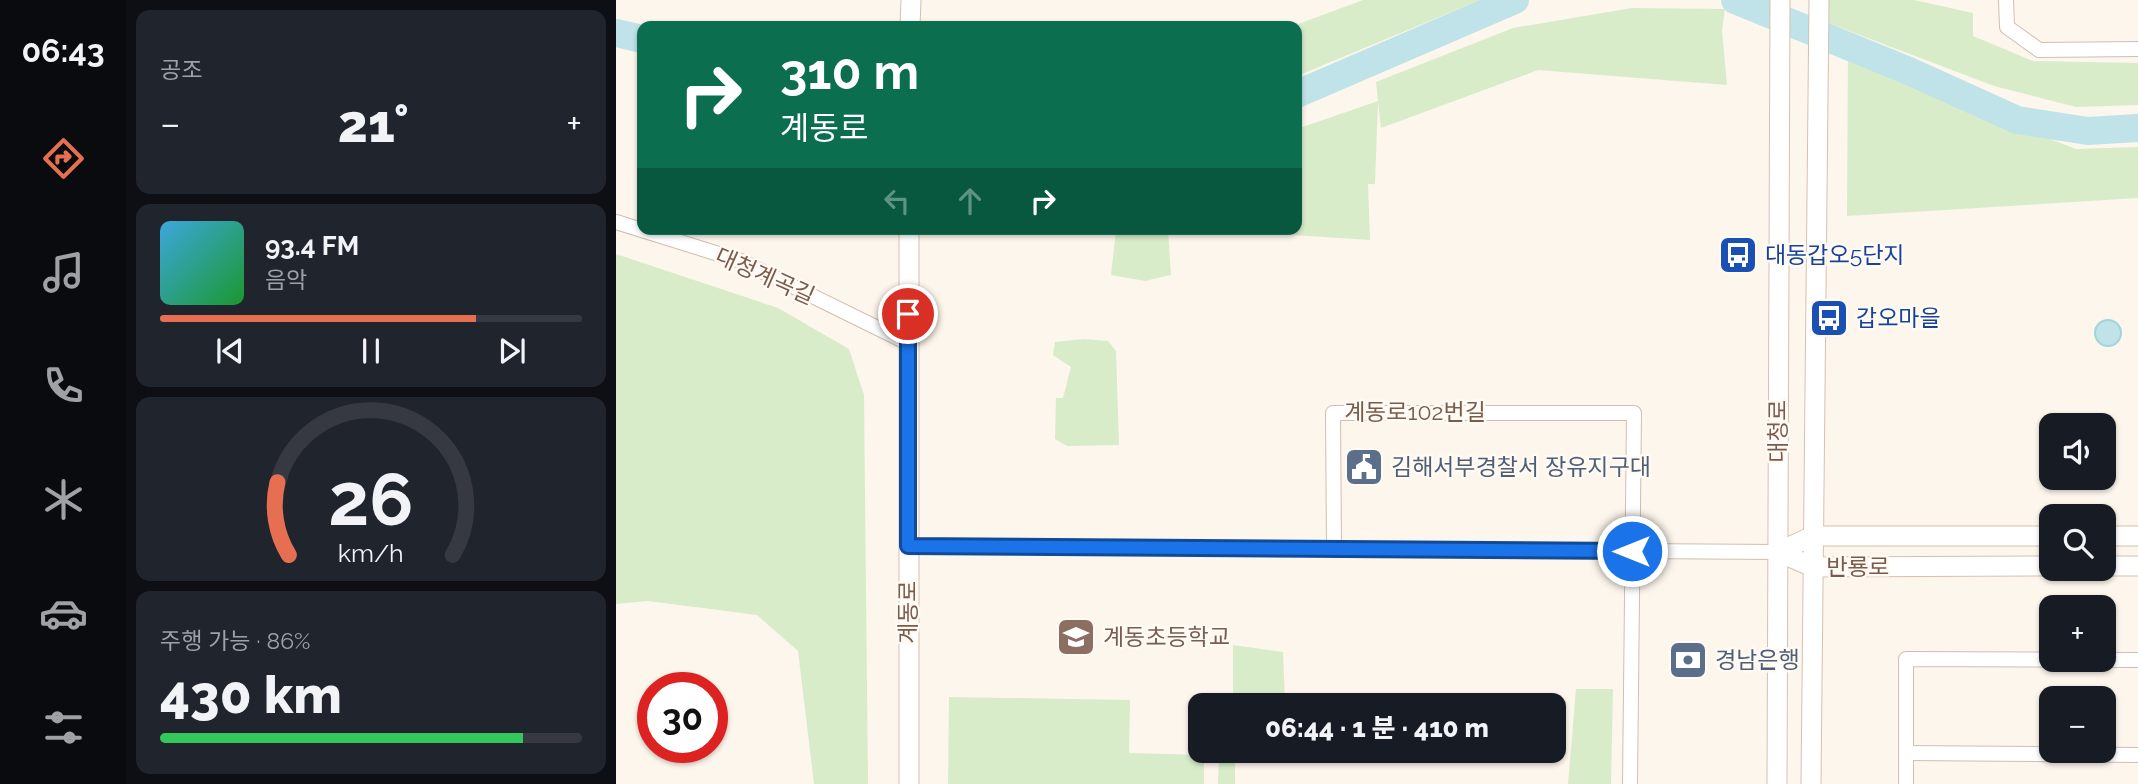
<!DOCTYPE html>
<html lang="ko">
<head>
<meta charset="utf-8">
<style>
  body { margin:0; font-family:Raleway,"Noto Sans KR",sans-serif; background:#20242c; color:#f1f3f6; height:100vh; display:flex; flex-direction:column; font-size:26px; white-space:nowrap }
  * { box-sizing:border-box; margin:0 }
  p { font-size:23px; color:#9ea1a6 }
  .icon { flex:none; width:38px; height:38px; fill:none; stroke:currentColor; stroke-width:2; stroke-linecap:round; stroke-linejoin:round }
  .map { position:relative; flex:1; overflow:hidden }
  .drawer { display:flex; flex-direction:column; gap:10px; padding:10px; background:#0d0f14; width:490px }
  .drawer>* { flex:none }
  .hud { position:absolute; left:21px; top:21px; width:665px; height:214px; border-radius:14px; box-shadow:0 2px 5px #0004; background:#0b6e4f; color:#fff; overflow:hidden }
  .fabs { position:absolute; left:1423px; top:413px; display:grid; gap:14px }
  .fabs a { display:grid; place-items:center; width:77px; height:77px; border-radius:14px; background:#171b24; box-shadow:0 2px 5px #0004; font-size:35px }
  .speed { position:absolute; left:21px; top:672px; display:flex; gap:14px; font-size:35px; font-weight:700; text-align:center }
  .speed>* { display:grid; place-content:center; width:91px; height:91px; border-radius:50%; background:#171b24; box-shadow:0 2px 5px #0004; line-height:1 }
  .speed .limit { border:10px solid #d22; background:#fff; color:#111 }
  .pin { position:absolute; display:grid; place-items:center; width:60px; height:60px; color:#fff; margin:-30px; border:4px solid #fff; border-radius:50%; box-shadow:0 2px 7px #0007 }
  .me { position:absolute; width:77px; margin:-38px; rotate:270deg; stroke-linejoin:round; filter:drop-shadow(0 0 5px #0008) }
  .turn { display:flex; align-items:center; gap:24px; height:147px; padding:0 28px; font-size:32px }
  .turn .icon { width:91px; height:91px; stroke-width:2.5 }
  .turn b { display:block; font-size:49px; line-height:60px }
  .lanes { display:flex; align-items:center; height:66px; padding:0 28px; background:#0003; justify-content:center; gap:35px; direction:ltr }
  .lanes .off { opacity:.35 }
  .big { font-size:52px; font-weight:800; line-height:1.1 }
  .drawer .tile { flex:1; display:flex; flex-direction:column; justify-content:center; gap:10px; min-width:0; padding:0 24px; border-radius:14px; background:#20242c }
  .drawer .dial { align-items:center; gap:0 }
  .dial svg { height:182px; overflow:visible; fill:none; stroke:#363941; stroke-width:7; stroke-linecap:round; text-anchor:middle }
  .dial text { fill:#f1f3f6; stroke:none }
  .song { display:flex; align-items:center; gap:21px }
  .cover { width:84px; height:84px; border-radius:10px; background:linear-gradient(135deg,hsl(200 70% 55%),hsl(130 70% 35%)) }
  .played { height:7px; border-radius:4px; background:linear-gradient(90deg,#e76f51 75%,#363941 75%) }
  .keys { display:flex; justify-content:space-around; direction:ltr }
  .heat { display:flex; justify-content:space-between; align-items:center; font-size:38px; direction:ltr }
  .charge { height:10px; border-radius:5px; background:linear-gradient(90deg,#34c759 86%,#363941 0) }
  .trip { position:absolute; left:572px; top:693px; width:378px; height:70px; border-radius:14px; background:#171b24; box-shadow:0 2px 5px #0004; font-weight:800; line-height:70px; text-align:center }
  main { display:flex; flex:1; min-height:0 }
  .menu { display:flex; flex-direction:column; width:126px; justify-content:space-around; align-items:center; background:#090b0e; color:#9ea1a6 }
  .menu .icon { width:49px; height:49px }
  .menu .active { color:#e76f51 }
  .menu b { font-size:32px; color:#f1f3f6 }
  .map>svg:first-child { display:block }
  .green { fill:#d8ecc9 }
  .water { fill:#bfe3e8; stroke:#a5d3da; stroke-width:2 }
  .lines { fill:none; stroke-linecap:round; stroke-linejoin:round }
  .river { stroke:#bfe3e8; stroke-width:28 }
  .street-casing { stroke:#d1beb0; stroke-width:16 }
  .secondary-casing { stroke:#d6c0b0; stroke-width:21 }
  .street { stroke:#fff; stroke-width:14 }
  .secondary { stroke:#fff; stroke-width:19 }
  .route-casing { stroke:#114b97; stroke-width:18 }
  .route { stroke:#1a73e8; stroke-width:12 }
  .labels { text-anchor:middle; stroke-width:5; stroke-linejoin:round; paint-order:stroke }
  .transit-label { font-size:23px; fill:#164399; stroke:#fffaf3; text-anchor:start }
  .street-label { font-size:23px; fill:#7a5c4d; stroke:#fffaf3 }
  .service-label { font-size:23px; fill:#4e5e75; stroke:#fffaf3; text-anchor:start }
  .education-label { font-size:23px; fill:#785e54; stroke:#fffaf3; text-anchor:start }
</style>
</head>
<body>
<main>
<nav class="menu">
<b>06:43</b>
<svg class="icon active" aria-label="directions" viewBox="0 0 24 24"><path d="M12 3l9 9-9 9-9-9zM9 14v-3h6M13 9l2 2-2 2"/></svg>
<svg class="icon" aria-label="music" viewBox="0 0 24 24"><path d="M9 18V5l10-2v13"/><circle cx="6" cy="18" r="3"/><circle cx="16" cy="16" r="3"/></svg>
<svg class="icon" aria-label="phone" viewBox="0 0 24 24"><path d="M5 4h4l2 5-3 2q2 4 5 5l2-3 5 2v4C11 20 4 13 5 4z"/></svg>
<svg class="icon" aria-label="climate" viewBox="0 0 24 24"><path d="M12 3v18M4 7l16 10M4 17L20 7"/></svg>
<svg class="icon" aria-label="car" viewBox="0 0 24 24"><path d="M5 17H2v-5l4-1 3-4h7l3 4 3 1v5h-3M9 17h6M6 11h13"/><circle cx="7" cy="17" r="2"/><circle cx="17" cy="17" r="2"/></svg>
<svg class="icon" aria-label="filters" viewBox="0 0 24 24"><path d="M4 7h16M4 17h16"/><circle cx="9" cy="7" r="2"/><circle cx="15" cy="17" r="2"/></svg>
</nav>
<section class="drawer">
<div class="tile"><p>공조</p>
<div class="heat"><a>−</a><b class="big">21°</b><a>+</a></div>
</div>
<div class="tile">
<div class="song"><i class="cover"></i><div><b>93.4 FM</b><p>음악</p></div></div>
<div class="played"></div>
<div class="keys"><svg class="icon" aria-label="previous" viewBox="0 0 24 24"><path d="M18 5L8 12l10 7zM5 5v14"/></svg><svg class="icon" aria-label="pause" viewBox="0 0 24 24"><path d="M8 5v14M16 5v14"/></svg><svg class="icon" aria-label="next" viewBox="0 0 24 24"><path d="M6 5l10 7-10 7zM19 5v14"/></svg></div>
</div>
<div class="tile dial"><svg viewBox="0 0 100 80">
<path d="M14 69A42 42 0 1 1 86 69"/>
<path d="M14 69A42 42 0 0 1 9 37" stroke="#e76f51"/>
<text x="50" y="56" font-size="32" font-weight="700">26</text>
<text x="50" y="72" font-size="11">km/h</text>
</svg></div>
<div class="tile"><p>주행 가능 · 86%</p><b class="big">430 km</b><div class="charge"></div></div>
</section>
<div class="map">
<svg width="1522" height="784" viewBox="0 0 1522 784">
  <rect width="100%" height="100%" fill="#fdf6ec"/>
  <g class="green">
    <path d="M 747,0 L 864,0 L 681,76 L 681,26 L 677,26 Z"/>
    <path d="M 1207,0 L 1298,0 L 1357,13 L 1357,36 L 1417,61 L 1522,63 L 1522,105 L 1460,107 L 1378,86 L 1207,21 Z"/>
    <path d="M 1016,8 L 1109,9 L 1106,30 L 1111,85 L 922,70 L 765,128 L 762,102 L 759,184 L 752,184 L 754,240 L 585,229 L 681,229 L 681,129 L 762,101 L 760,82 L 897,28 Z"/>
    <path d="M 1232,50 L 1320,95 L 1460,149 L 1522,147 L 1522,198 L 1231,216 Z"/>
    <path d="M 500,230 L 552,230 L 555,275 L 529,281 L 495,275 Z"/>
    <path d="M 0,254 L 162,308 L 233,349 L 248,395 L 252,784 L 198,784 L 182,651 L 141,615 L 32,601 L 0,604 Z"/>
    <path d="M 468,339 L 492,341 L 500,351 L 503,445 L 451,446 L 439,439 L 440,398 L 447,398 L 455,367 L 437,355 L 439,342 Z"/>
    <path d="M 617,645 L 667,652 L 669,705 L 604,705 L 605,696 L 617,695 Z"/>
    <path d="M 960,689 L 997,689 L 995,784 L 952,784 Z"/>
    <path d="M 333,697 L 514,700 L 513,753 L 588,755 L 588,784 L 332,784 Z"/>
    <path d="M 603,751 L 619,751 L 619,784 L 602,784 Z"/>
  </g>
  <circle class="water" cx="1492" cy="333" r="13"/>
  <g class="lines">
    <g class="river">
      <path d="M 1119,0 L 1293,71 L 1401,120 L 1472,131 L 1522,128"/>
      <path d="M 0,33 L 26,39"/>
      <path d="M 681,94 L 899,0"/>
    </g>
    <defs>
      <g id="street">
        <path d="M 1390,0 L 1391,27 L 1423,50 L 1522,49"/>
        <path d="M 0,222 L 125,261 L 292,343"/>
        <path d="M 292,546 L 1162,552"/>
        <path d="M 718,549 L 717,413 L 1018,413 L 1014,784"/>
        <path d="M 1290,753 L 1522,755"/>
        <path d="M 1290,784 L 1290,659 L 1522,660"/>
      </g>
      <g id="secondary">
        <path d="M 294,26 L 295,0"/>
        <path d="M 1488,536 L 1522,536"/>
        <path d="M 1162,552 L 1197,536 L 1435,536"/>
        <path d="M 1162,552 L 1197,567 L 1435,566"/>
        <path d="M 1488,566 L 1522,566"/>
        <path d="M 293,784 L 293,229"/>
        <path d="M 1161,784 L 1164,0"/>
        <path d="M 1195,784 L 1203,0"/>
      </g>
    </defs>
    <use href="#street" class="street-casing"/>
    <use href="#secondary" class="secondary-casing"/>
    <use href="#street" class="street"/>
    <use href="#secondary" class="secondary"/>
  </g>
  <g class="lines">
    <defs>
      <path id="route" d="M 292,314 L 292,546 L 1016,551"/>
    </defs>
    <use href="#route" class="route-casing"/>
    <use href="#route" class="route"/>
  </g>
  <defs>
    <symbol id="bus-square" viewBox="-11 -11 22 22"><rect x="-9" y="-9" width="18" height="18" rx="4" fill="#1a4fb4" stroke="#fffaf3"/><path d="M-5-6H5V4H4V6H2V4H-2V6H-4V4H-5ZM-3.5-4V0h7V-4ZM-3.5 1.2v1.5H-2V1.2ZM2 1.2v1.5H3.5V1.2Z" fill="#fff"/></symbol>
    <symbol id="civic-square" viewBox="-11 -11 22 22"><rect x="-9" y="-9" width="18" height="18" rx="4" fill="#5c6f8a" stroke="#fffaf3"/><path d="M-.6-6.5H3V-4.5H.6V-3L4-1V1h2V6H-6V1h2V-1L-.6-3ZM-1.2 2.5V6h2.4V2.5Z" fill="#fff"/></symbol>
    <symbol id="school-square" viewBox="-11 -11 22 22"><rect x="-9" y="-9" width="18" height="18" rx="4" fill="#8d6e63" stroke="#fffaf3"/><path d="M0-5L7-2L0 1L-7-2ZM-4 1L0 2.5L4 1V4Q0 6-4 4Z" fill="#fff"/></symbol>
    <symbol id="bank-square" viewBox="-11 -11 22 22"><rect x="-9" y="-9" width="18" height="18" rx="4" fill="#5c6f8a" stroke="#fffaf3"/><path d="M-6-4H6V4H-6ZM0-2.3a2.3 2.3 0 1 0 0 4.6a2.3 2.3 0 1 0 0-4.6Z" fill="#fff"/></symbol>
  </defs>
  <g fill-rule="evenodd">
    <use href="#bus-square" x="1100" y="233" width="44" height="44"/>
    <use href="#bus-square" x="1191" y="296" width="44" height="44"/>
    <use href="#civic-square" x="726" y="445" width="44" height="44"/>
    <use href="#school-square" x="438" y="615" width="44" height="44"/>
    <use href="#bank-square" x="1050" y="638" width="44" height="44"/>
  </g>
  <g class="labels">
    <g class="transit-label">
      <text x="1149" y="263">대동갑오5단지</text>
      <text x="1240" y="326">갑오마을</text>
    </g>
    <g class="street-label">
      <text transform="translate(149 276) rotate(24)" y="8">대청계곡길</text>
      <text x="799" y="420">계동로102번길</text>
      <text transform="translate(1162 431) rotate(-90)" y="8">대청로</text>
      <text x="1242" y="575">반룡로</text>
      <text transform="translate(292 612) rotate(-90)" y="8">계동로</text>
    </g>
    <g class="service-label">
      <text x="775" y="475">김해서부경찰서 장유지구대</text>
      <text x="1099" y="668">경남은행</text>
    </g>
    <g class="education-label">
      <text x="487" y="645">계동초등학교</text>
    </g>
  </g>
</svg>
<div class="fabs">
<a><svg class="icon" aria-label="sound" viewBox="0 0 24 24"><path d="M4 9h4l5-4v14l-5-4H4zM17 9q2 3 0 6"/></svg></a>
<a><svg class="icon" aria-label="search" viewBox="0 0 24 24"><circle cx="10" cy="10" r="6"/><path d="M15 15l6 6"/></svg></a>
<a>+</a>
<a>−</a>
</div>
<div class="speed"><div class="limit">30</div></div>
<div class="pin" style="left:292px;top:314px;background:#d93025"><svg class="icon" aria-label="arrive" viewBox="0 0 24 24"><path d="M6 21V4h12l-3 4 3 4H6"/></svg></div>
<svg class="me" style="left:1016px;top:551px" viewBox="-20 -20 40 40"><circle r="17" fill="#1a73e8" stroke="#fff" stroke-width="3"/><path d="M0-11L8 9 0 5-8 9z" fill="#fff"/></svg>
<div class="trip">06:44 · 1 분 · 410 m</div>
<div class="hud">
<div class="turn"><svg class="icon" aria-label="right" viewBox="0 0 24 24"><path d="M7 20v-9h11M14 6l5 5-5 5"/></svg><div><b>310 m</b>계동로</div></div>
<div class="lanes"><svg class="icon off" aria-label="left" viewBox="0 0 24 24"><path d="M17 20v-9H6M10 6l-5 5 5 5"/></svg><svg class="icon off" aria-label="ahead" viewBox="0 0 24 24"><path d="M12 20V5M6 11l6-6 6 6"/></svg><svg class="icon" aria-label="right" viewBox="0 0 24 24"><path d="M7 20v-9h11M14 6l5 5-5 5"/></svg></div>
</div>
</div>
</main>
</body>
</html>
